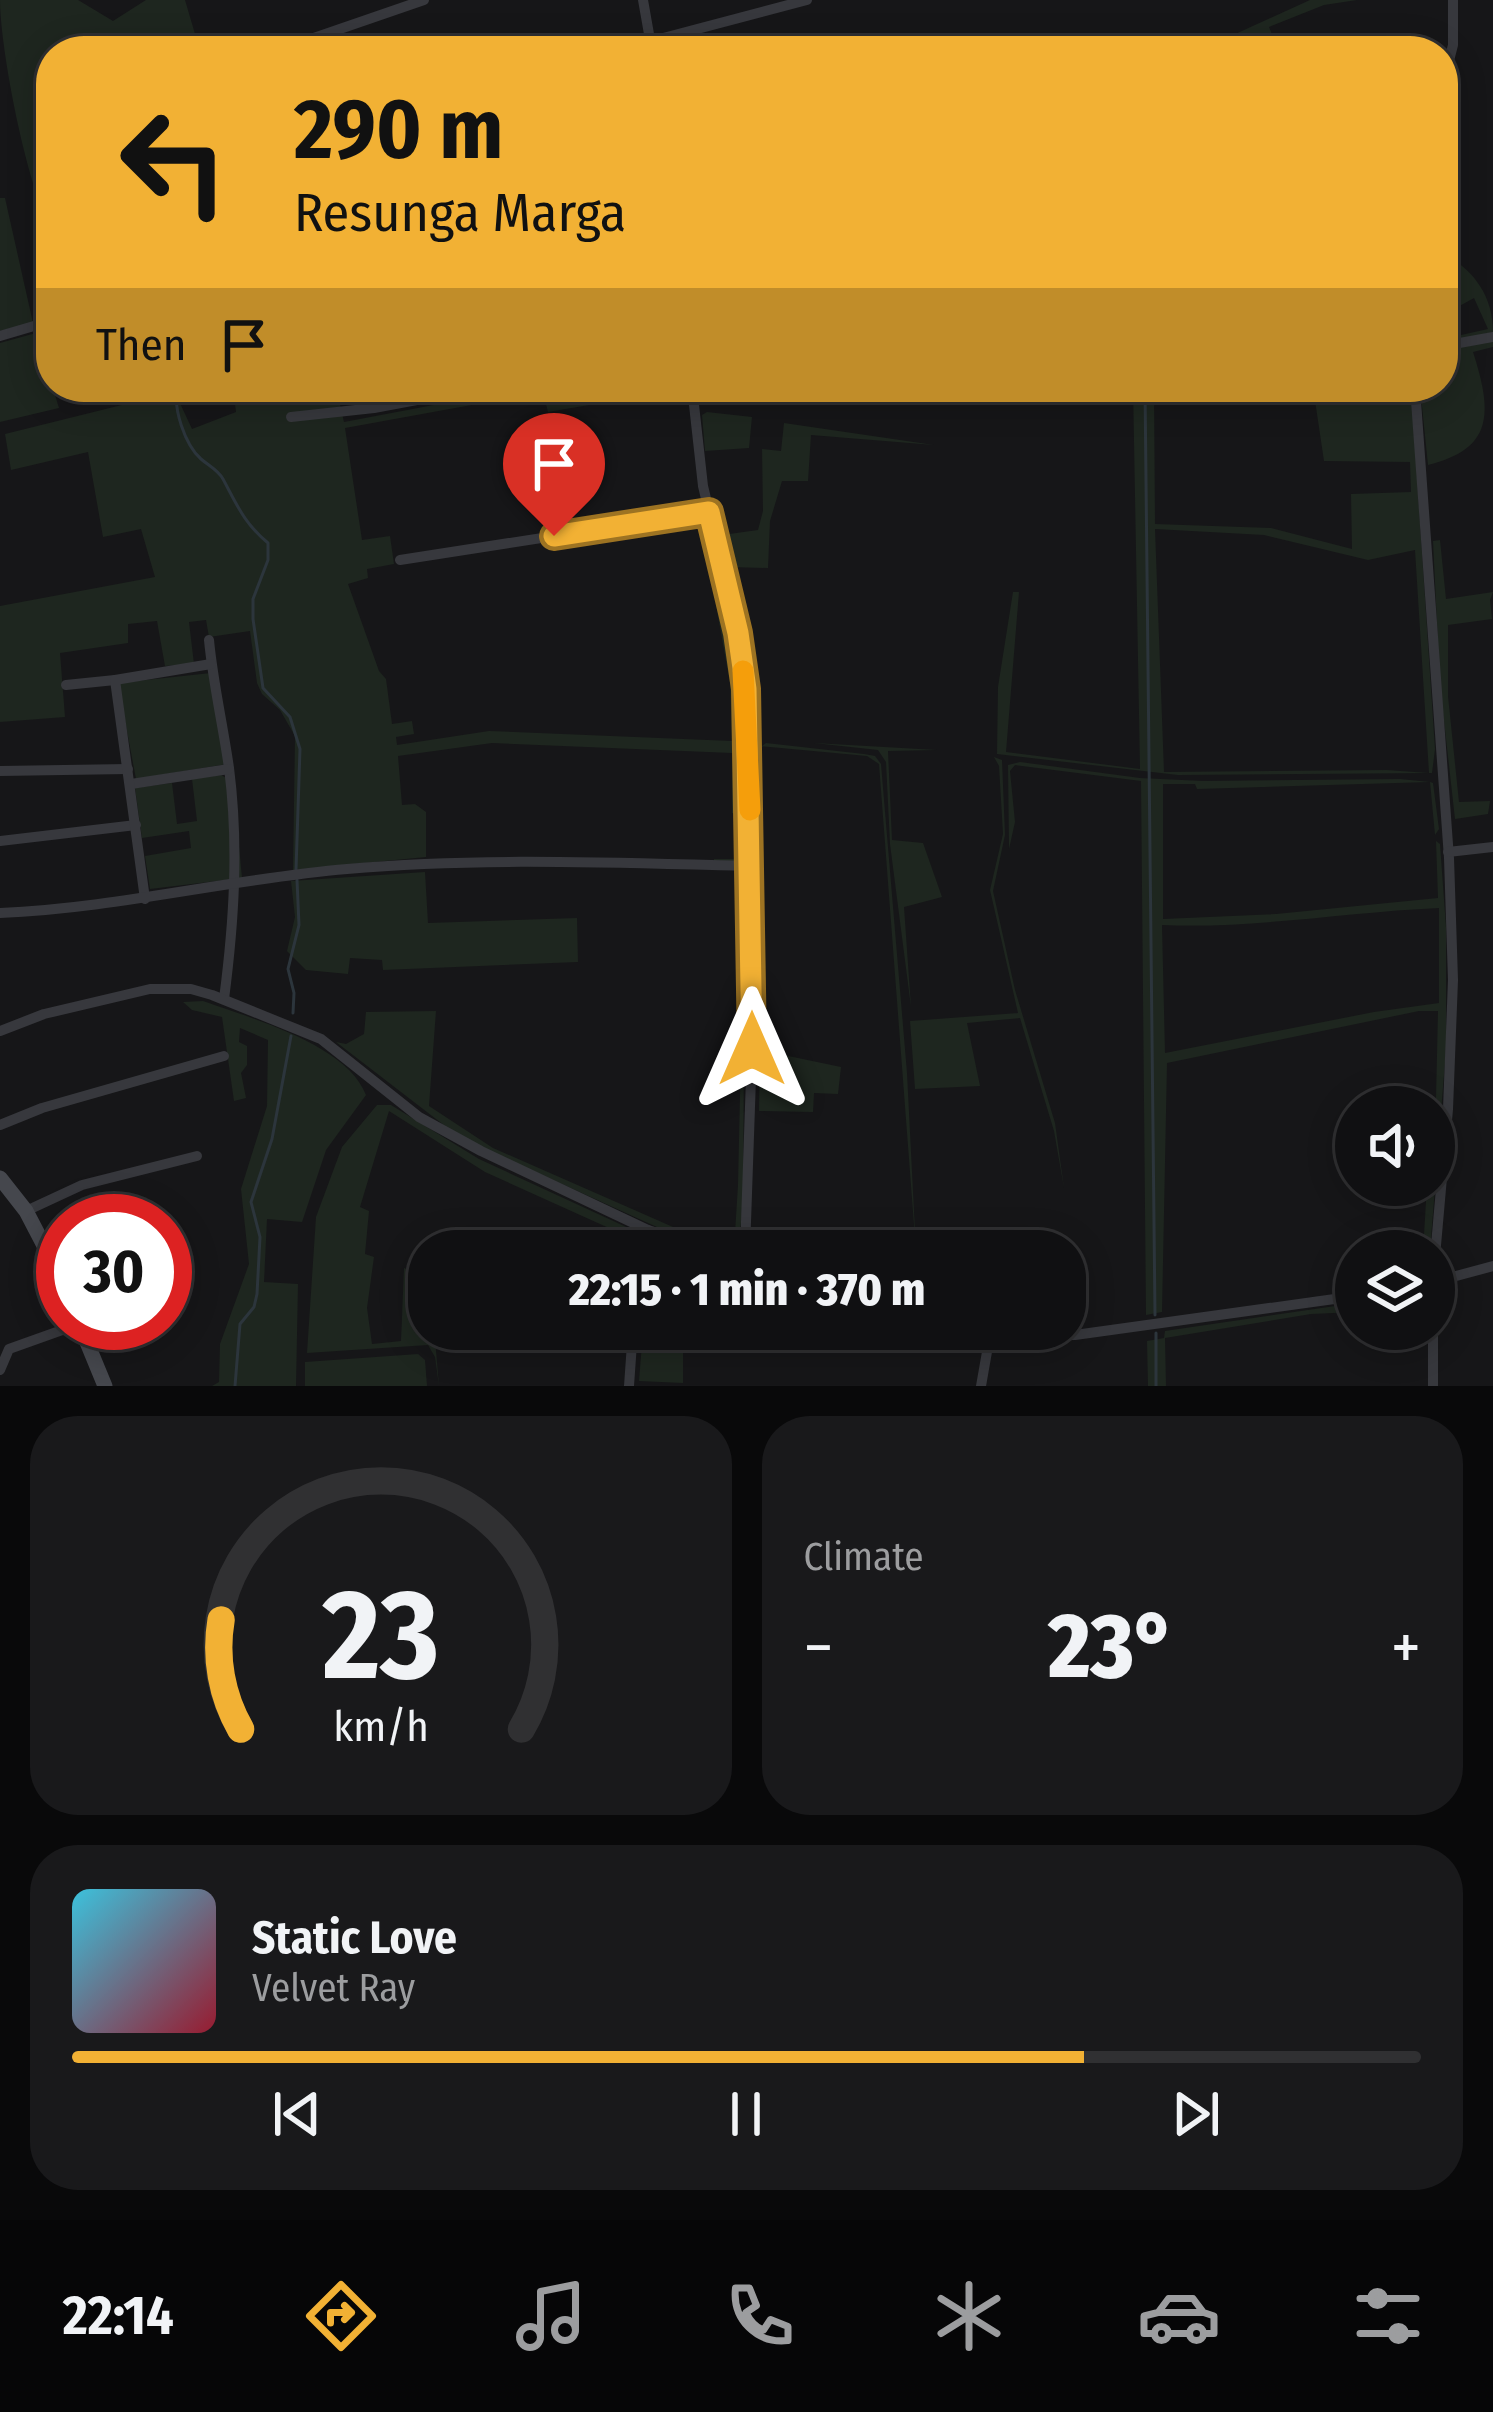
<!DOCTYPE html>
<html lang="en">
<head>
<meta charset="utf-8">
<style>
  body { margin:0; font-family:"Fira Sans Condensed",sans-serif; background:#19191b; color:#f1f3f6; height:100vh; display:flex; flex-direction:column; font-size:45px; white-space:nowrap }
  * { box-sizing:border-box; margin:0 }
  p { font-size:39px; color:#9c9d9f }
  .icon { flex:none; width:66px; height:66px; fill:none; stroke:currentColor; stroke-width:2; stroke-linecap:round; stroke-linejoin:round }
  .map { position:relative; height:1386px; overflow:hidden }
  .panel { display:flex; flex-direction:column; gap:30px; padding:30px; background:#09090a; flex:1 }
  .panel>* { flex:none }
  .top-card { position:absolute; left:36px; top:36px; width:1422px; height:366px; border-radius:48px; box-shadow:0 6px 30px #0003,0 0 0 3px #303032; background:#f2b134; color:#111; overflow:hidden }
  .fabs { position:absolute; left:1335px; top:1086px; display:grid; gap:24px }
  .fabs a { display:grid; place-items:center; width:120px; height:120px; border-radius:50%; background:#101012; box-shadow:0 6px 30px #0003,0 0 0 3px #303032; font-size:60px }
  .speed { position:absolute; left:36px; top:1194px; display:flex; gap:24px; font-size:60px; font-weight:700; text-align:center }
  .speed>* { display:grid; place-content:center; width:156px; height:156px; border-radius:50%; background:#101012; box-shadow:0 6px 30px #0003,0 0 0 3px #303032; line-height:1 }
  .speed .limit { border:18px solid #d22; background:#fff; color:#111 }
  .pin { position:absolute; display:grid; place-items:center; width:102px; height:102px; color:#fff; margin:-123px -51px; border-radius:50% 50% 50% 0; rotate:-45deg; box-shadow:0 0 12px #0007 }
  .pin .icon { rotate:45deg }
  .me { position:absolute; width:132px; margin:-66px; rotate:0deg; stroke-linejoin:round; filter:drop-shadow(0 0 9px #0008) }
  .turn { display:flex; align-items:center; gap:42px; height:252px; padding:0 60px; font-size:54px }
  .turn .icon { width:156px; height:156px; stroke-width:2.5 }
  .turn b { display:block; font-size:84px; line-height:102px }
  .then { display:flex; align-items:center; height:114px; padding:0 60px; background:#0003; gap:24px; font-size:45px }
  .big { font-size:90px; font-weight:800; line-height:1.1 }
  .panel .widget { flex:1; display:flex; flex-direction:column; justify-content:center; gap:18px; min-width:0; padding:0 42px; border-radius:48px; background:#19191b }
  .panel .dial { align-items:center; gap:0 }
  .dial svg { height:312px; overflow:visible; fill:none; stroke:#303032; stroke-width:7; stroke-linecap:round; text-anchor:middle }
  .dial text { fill:#f1f3f6; stroke:none }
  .song { display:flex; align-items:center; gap:36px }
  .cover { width:144px; height:144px; border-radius:18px; background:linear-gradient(135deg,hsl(190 70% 55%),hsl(350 70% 35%)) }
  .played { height:12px; border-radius:6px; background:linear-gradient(90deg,#f2b134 75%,#303032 75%) }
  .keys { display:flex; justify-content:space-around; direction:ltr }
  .heat { display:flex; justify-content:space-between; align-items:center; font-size:66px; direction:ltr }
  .panel .tiles { flex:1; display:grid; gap:30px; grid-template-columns:1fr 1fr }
  .widget:last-child { grid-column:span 2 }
  .trip { position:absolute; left:408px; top:1230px; width:678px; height:120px; border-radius:48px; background:#101012; box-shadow:0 6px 30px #0003,0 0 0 3px #303032; font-weight:800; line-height:120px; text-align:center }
  .tabs { display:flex; height:192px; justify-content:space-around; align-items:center; background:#060607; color:#9c9d9f }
  .tabs .icon { width:84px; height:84px }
  .tabs .on { color:#f2b134 }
  .tabs b { font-size:54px; color:#f1f3f6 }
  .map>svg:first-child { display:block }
  .green { fill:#1e261f; fill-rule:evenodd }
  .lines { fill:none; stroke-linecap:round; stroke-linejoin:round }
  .stream { stroke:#2c353c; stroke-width:3 }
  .street { stroke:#37383d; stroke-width:10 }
  .secondary { stroke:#45474d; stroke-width:15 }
  .route-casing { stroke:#9d7322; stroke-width:30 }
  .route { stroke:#f2b134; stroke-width:21 }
  .slow { stroke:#f59e0b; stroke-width:21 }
</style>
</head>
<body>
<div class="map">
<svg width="1493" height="1386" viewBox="0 0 1493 1386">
  <rect width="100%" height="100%" fill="#161618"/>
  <g class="green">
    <path d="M 0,0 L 78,0 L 113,21 L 146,0 L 185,0 L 200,51 L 51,51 L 51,228 C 27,188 0,49 0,0 Z"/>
    <path d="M 1310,0 L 1357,0 L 1324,5 L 1269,27 L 1279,51 L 1198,51 Z"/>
    <path d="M 0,198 L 5,198 L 33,323 L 0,331 Z"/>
    <path d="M 1443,253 C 1474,270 1493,296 1493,332 L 1443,343 L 1443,339 L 1488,329 L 1474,298 L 1454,309 L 1443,275 Z"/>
    <path d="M 36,333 L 59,408 L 0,422 L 0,343 Z"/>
    <path d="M 1493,341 L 1493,347 L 1473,352 C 1493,414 1493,449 1428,465 L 1420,387 L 1443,387 L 1443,351 Z"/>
    <path d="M 155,387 L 184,387 L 179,401 L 192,429 L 236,412 L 233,387 L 295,387 L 298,396 L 336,387 L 344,422 L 528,387 L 611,387 L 599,389 L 601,403 L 548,412 L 543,392 L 345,428 L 362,540 L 390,536 L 394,564 L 367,569 L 368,578 L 348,584 L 379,671 L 386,679 L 392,724 L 412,721 L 414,734 L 396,737 L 397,745 L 489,731 L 732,741 L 730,683 L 716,605 L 724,607 C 747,646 752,810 744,858 L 740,862 L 714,863 L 714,859 L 736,859 L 739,854 L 737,815 L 732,813 L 732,753 L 492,743 L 398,756 L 402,805 L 415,804 L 426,812 L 426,857 L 293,870 L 295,736 L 280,710 L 262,694 L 257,683 L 250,631 L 209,637 L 206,620 L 189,622 L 194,664 L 165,666 L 157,621 L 128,624 L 128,643 L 60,653 L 65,717 L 0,722 L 0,606 L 155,577 L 141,529 L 103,537 L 88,452 L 11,470 L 5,434 L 154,397 Z"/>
    <path d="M 1133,387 L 1154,387 L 1155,524 L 1271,528 L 1352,549 L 1351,494 L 1411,492 L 1410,462 L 1324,461 L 1313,387 L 1349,387 L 1353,402 L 1411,387 L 1435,749 L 1432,773 L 1178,775 L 997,754 L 998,687 L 1013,592 L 1019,592 L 1006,752 L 1140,769 ZM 1155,529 L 1264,535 L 1368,560 L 1415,550 L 1429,773 L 1387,770 L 1164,772 Z"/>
    <path d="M 707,412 L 752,417 L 749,448 L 705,451 L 702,415 Z"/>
    <path d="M 784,423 L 934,445 L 811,435 L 808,481 L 782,481 L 770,521 L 768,568 L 730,567 L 722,535 L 758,530 L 763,511 L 762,449 L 781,451 Z"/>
    <path d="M 1440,540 L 1446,599 L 1493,592 L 1490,600 L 1492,619 L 1448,625 L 1448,696 L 1459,802 L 1490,801 L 1488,814 L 1455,819 L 1440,685 L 1433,541 Z"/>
    <path d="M 211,673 L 227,764 L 136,779 L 118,683 Z"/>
    <path d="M 766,743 L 864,754 L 875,756 L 881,764 L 907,1073 L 916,1251 L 879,764 L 867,756 L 759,746 L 765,990 L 760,990 L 754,752 Z"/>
    <path d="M 814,743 L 937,750 L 888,751 L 892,840 L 923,843 L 942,897 L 904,907 L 911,1007 L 890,844 L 886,762 L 878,750 Z"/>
    <path d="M 994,757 L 1002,760 L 1005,835 L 993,891 L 1015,990 L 1055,1123 L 1064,1188 L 1054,1131 L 1020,1018 L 967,1023 L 980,1086 L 915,1089 L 910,1021 L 1018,1013 L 990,890 L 1003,834 L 999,766 Z"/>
    <path d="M 1020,762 L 1140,778 L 1203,781 L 1400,779 L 1430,782 L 1433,783 L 1439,829 L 1435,835 L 1430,782 L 1197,789 L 1195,784 L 1163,784 L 1163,919 L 1276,914 L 1438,898 L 1436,841 L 1440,844 L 1446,927 L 1446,1049 L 1430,1251 L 1423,1251 L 1427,1185 L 1434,1185 L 1438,1011 L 1419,1011 L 1167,1063 L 1162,1312 L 1146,1315 L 1141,781 L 1015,765 L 1010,771 L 1015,822 L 1009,849 L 1008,765 ZM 1439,908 L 1439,1003 L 1374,1012 L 1165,1053 L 1162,925 C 1254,929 1347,912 1439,908 Z"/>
    <path d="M 221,775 L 233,782 L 242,878 L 150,889 L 145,856 L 191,848 L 189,831 L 142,838 L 135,788 L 172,783 L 177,824 L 197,821 L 192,779 Z"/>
    <path d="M 745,870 L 743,1214 L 737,1242 L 725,1250 L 659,1228 L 487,1150 L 449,1129 L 336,1042 L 346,1044 L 364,1034 L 366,1012 L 436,1011 L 429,1106 L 493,1148 L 689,1234 L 721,1245 L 730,1243 L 735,1233 L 738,1185 Z"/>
    <path d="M 425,872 L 428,923 L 577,918 L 578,962 L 383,970 L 382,960 L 350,958 L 348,974 L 306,970 L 287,951 L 295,917 L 291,881 Z"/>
    <path d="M 203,1001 C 250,1018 347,1044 366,1095 L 326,1150 L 302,1222 L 267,1219 L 264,1282 L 298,1284 L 296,1386 L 212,1386 L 219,1382 L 220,1344 L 249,1264 L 241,1189 L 267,1106 L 268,1040 L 240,1028 L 239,1042 L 247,1046 L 247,1065 L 241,1073 L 246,1098 L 234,1101 L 222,1017 L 192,1010 L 183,1002 Z"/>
    <path d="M 760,1050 L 841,1067 L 838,1094 L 814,1093 L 813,1112 L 759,1111 Z"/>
    <path d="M 377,1105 L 391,1105 L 479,1159 L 635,1231 L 641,1239 L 640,1251 L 636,1251 L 631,1238 L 485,1172 L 389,1111 L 360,1207 L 369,1211 L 365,1254 L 374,1257 L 367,1308 L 372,1344 L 401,1341 L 404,1268 L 429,1276 L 429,1329 L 469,1329 L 469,1334 L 435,1339 L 439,1386 L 435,1357 L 428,1345 L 307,1353 L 316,1217 L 342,1147 Z"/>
    <path d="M 1356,1303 L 1356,1312 L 1311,1314 L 1165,1338 L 1166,1386 L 1148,1386 L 1147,1341 L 1164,1338 L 1165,1331 Z"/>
    <path d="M 642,1344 L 683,1347 L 683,1383 L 639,1381 Z"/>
    <path d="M 418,1354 L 425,1360 L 427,1386 L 305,1386 L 305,1362 Z"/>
  </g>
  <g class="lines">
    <g class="stream">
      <path d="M 178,387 C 172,407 185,445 201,459 C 209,466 218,470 223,479 C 237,505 244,523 268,543 L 268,560 L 253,599 L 253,619 L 263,688 L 290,717 L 300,749 L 296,870"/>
      <path d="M 1145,387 L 1155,1315"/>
      <path d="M 293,1013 L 294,993 L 288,969 L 299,925 L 297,880"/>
      <path d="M 1156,1333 L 1156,1386"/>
      <path d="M 235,1386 L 240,1324 L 254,1307 L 257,1294 L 260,1237 L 251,1202 L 272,1139 L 291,1036"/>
    </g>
    <g class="street">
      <path d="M 643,0 L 652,51"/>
      <path d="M 276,51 L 424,0"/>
      <path d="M 614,51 L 807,0"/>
      <path d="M 1443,84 L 1453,45 L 1453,0"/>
      <path d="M 0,336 L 51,321"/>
      <path d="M 1443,346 L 1493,337"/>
      <path d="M 692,387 L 703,486 L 738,633 L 749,740 L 752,1049 L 745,1251"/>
      <path d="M 1415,387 L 1449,858 L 1453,980 L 1448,1109 L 1434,1268"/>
      <path d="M 291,417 L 374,408 L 486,387"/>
      <path d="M 400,560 L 709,512"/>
      <path d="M 209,640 C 213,683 223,725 229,768 C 239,846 234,922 224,999"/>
      <path d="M 66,685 L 115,680"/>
      <path d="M 0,771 L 128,769"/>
      <path d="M 131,784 L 229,769"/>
      <path d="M 0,841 L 136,825"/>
      <path d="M 1448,852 L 1493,847"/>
      <path d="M 145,899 L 115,680 L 211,664"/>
      <path d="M 0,913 C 117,908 230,879 347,869 C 481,857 617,863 751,866"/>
      <path d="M 0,1031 L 44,1014 L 150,989 L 191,989 L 212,995 L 321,1039 L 419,1117 L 481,1151 L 648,1230 L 712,1251"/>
      <path d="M 0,1125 L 42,1108 L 224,1056"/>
      <path d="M 26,1211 L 82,1185 L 197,1156"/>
      <path d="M 645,1251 L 648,1230"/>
      <path d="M 165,1266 L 181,1266"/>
      <path d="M 1434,1282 L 1493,1266"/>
      <path d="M 1001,1329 L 1032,1336 L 1075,1335 L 1356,1296"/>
      <path d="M 1433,1329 L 1433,1386"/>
      <path d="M 0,1370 L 9,1349 L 79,1324"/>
      <path d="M 629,1386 L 633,1329"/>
      <path d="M 981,1386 L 991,1329"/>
    </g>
    <g class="secondary">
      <path d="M 0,1178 L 26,1211 L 63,1282"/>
      <path d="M 79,1323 L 105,1386"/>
    </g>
  </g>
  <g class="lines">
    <defs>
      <path id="route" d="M 554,536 L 709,512 L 738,633 L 746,689 L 752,1049"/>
    </defs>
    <use href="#route" class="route-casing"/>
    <use href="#route" class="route"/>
    <path class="slow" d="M 743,671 L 750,810"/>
  </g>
</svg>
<div class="fabs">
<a><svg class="icon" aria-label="sound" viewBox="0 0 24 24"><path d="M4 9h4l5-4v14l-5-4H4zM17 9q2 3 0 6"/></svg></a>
<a><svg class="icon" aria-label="layers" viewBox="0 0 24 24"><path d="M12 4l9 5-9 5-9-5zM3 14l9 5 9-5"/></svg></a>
</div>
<div class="speed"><div class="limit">30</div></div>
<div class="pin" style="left:554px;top:536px;background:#d93025"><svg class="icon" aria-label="arrive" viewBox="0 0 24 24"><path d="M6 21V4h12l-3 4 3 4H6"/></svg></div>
<svg class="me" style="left:752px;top:1049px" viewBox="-20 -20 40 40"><path d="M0-17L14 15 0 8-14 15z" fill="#f2b134" stroke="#fff" stroke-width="4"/></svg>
<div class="trip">22:15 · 1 min · 370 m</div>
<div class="top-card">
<div class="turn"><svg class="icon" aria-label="left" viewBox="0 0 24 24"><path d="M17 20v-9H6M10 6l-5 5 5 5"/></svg><div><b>290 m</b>Resunga Marga</div></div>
<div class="then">Then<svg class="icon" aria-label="arrive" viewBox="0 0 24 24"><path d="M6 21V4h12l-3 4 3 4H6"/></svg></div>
</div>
</div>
<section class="panel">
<div class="tiles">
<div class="widget dial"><svg viewBox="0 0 100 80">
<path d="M14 69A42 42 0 1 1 86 69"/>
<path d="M14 69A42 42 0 0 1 9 41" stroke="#f2b134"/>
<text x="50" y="56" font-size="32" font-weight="700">23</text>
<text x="50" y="72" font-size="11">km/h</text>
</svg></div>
<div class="widget"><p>Climate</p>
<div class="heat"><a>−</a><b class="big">23°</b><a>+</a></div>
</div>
<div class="widget">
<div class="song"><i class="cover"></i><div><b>Static Love</b><p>Velvet Ray</p></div></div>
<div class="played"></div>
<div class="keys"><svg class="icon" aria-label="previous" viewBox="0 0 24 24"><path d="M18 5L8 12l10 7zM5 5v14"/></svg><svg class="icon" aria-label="pause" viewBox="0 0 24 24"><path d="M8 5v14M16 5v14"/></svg><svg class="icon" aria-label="next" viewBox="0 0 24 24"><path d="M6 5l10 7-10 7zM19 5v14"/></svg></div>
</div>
</div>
</section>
<nav class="tabs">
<b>22:14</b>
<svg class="icon on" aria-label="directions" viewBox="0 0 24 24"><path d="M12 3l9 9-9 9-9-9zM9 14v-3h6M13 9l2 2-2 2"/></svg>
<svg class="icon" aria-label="music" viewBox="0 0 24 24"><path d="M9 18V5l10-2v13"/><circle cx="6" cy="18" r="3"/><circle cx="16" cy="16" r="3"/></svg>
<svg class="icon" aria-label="phone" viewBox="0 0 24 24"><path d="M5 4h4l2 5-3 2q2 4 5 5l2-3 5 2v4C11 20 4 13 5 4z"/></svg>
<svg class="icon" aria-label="climate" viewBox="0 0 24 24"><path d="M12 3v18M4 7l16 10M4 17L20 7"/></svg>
<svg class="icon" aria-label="car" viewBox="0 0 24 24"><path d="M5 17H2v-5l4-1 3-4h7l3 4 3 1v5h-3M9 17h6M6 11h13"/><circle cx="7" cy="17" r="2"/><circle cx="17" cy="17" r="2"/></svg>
<svg class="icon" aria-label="filters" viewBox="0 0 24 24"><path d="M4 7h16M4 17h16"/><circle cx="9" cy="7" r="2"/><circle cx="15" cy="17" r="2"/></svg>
</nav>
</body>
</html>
